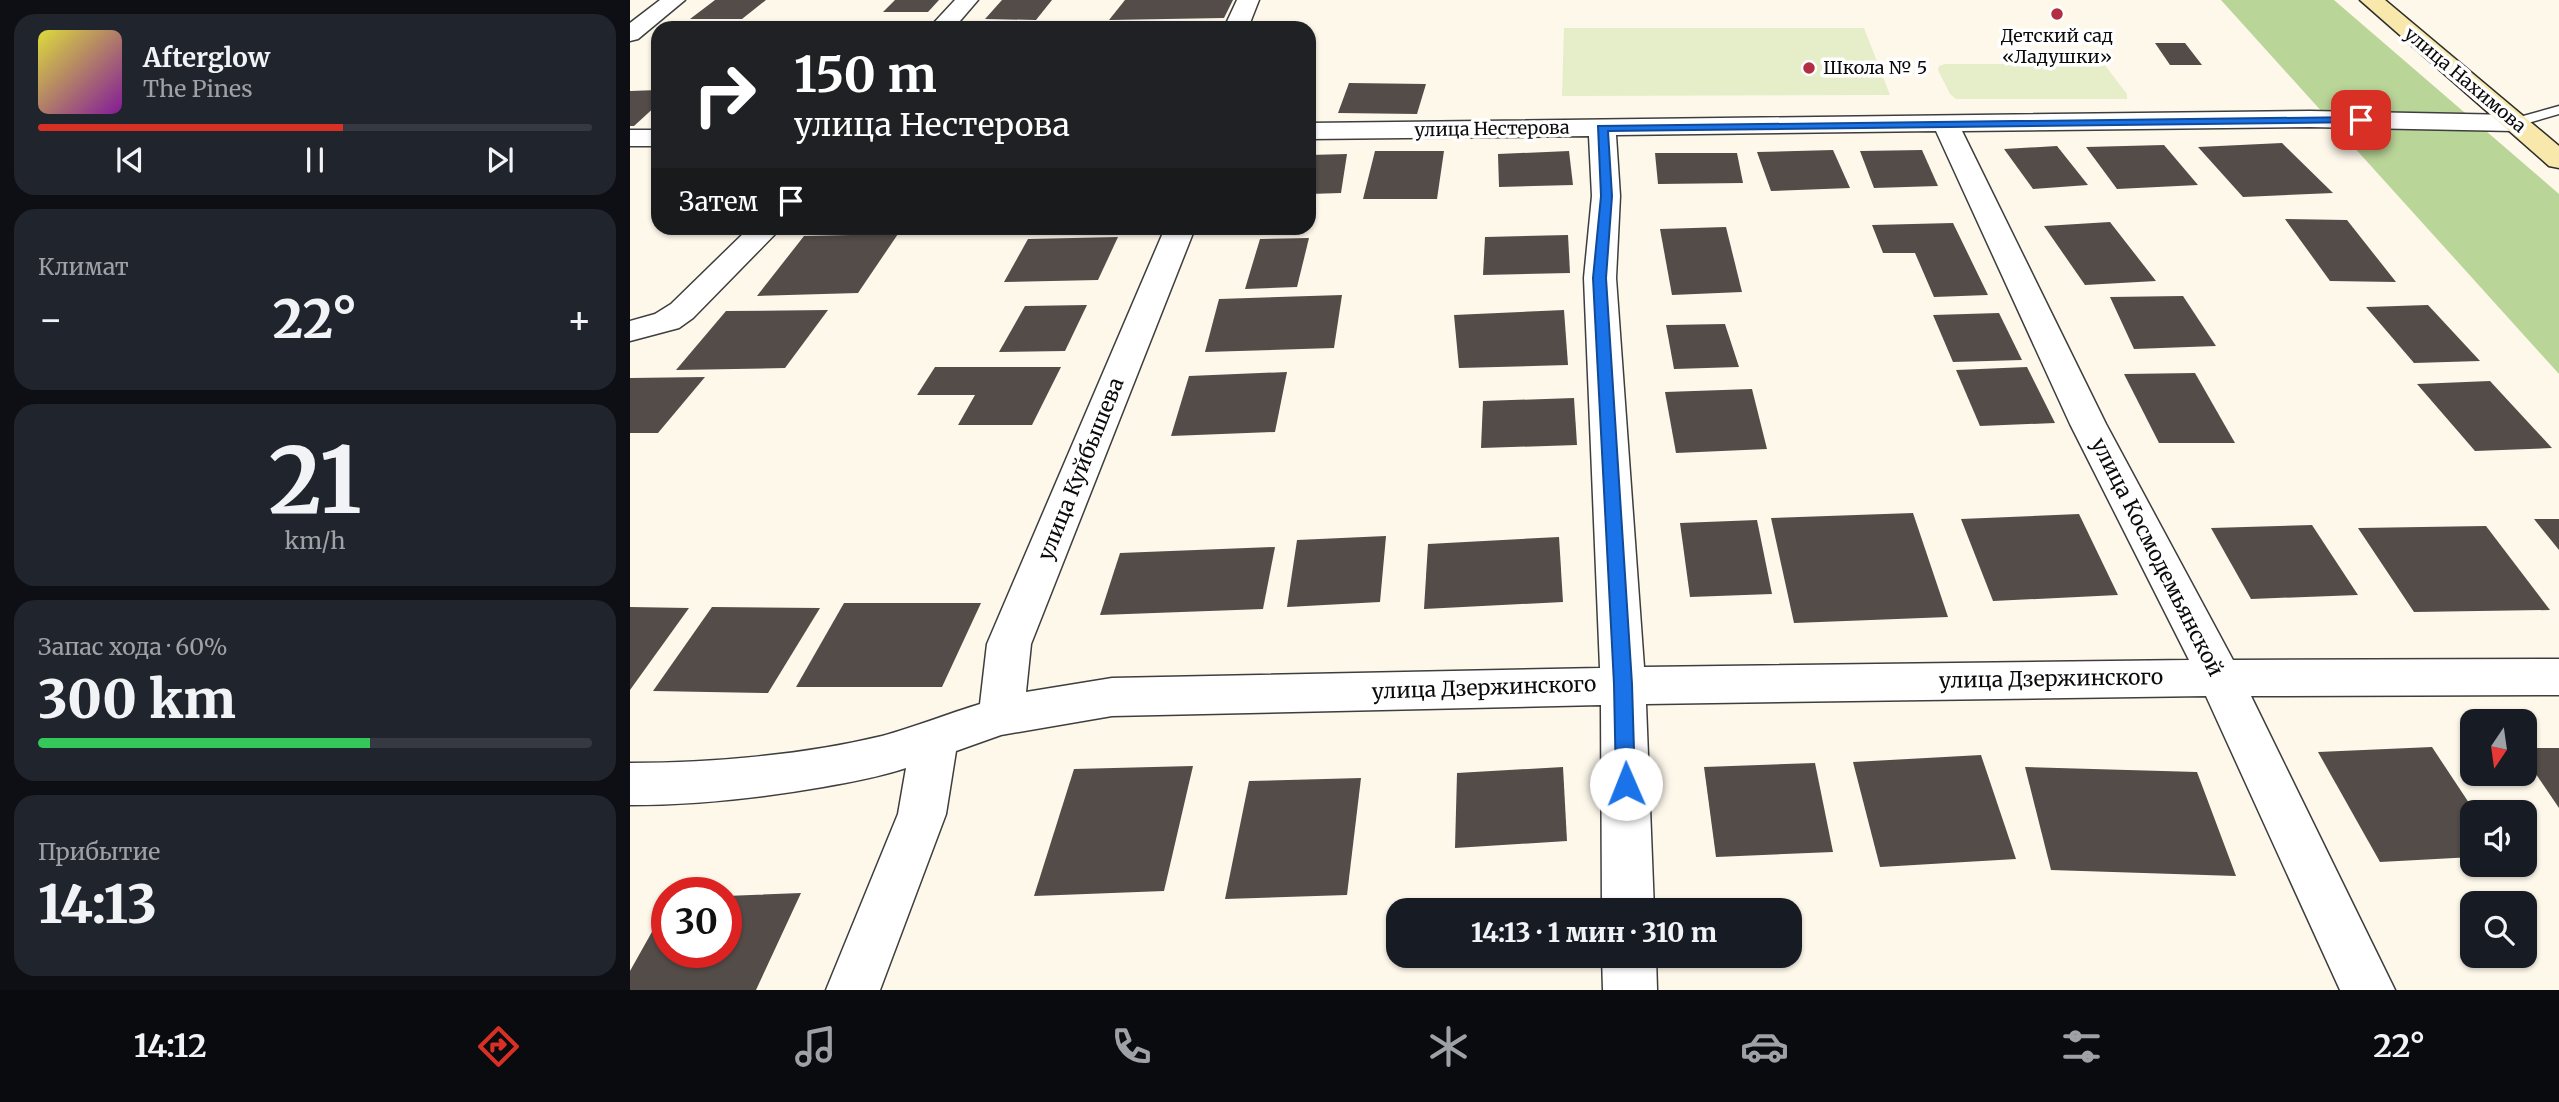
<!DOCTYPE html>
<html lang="ru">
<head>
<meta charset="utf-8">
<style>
  body { margin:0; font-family:Merriweather,serif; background:#20242c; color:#f1f3f6; height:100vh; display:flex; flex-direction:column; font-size:26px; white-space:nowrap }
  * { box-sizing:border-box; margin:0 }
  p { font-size:23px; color:#9ea1a6 }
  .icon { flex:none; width:38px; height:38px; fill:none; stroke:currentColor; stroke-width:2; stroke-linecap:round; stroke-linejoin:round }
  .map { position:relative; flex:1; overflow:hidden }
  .side { display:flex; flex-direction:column; gap:14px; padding:14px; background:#0d0f14; width:630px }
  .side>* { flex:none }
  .hud { position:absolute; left:21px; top:21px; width:665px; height:214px; border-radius:21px; box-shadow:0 2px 5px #0004; background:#202124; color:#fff; overflow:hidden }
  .needle { width:46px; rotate:193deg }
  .controls { position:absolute; left:1830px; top:709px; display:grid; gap:14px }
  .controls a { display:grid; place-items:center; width:77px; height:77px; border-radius:14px; background:#171b24; box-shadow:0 2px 5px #0004; font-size:35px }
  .speed { position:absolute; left:21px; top:877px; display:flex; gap:14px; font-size:35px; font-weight:700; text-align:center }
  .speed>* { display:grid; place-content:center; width:91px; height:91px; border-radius:50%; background:#171b24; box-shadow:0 2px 5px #0004; line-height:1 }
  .speed .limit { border:10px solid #d22; background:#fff; color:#111 }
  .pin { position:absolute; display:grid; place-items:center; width:60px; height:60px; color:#fff; margin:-30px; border-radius:14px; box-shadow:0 4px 10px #0006 }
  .me { position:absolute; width:77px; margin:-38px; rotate:359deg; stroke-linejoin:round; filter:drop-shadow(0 0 5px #0008) }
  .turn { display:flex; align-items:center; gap:24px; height:147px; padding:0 28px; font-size:32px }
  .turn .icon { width:91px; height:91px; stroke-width:2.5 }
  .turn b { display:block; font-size:49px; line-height:60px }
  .then { display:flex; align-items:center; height:66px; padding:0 28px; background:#0003; gap:14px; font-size:26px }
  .big { font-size:52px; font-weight:800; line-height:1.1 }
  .side .card { flex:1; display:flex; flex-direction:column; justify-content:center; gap:10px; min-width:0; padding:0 24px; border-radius:21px; background:#20242c }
  .side .dial { align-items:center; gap:0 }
  .dial b { font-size:91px; line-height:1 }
  .song { display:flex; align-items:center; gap:21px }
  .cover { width:84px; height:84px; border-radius:10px; background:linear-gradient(135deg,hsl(60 70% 55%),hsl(290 70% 35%)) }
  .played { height:7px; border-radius:4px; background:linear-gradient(90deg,#d93025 55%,#363941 55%) }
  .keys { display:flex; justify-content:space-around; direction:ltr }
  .heat { display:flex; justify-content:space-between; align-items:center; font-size:38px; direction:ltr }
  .charge { height:10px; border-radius:5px; background:linear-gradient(90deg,#34c759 60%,#363941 0) }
  .trip { position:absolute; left:756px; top:898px; width:416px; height:70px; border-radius:21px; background:#171b24; box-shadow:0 2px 5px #0004; font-weight:800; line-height:70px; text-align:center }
  .menu { display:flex; height:112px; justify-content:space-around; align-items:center; background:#090b0e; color:#9ea1a6 }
  .menu .icon { width:49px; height:49px }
  .menu .current { color:#d93025 }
  .menu b { font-size:32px; color:#f1f3f6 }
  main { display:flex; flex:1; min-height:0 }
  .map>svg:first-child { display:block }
  .forest { fill:#bad598 }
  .pitch { fill:#e5edc9 }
  .building { fill:#534c49 }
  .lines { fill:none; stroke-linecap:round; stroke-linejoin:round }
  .lane-casing { stroke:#3e3e3e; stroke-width:3 }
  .street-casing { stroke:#3e3e3e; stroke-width:3 }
  .secondary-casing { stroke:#2d2d2d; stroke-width:3 }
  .lane { fill:#fff; fill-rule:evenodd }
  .street { fill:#fff; fill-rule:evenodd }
  .secondary { fill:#f9e8ab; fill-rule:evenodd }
  .route { fill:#1a73e8; stroke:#114b97; stroke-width:2 }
  .poi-dot { fill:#b12e43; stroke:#fff; stroke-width:2.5 }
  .labels { text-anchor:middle; stroke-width:7; stroke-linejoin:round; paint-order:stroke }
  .far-poi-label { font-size:18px; fill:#0b0b0b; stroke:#fff }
  .far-street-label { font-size:18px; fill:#0b0b0b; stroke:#fff }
  .street-label { font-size:21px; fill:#0b0b0b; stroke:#fff }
</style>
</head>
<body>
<main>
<section class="side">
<div class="card">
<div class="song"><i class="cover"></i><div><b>Afterglow</b><p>The Pines</p></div></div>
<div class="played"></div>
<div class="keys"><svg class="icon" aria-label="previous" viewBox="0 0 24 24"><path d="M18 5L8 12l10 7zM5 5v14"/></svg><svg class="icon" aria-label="pause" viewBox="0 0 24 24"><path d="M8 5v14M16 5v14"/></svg><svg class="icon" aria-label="next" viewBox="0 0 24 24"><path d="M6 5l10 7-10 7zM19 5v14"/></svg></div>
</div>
<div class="card"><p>Климат</p>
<div class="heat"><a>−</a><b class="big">22°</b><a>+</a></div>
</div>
<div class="card dial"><b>21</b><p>km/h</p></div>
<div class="card"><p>Запас хода · 60%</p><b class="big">300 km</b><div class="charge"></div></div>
<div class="card"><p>Прибытие</p><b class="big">14:13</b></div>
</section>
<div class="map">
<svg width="1929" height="990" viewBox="0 0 1929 990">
  <rect width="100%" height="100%" fill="#fef8eb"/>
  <path class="forest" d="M 1591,0 L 1704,0 L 1929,194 L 1929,374 Z"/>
  <g class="pitch">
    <path d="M 934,28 L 1234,28 L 1260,95 L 932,96 Z"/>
    <path d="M 1315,64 L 1474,64 L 1497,94 L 1497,99 L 1326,99 L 1320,94 L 1308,70 L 1309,66 Z"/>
  </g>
  <g class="building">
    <path d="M 85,0 L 136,0 L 112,19 L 60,19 Z"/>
    <path d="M 265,0 L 309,0 L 298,12 L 253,12 Z"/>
    <path d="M 372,0 L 422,0 L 406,20 L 355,19 Z"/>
    <path d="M 495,0 L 603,0 L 594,18 L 479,20 Z"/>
    <path d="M 107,23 L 101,28 L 45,28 L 51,24 Z"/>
    <path d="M 1525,43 L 1555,43 L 1572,65 L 1540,65 Z"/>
    <path d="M 719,83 L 796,84 L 787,114 L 708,113 Z"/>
    <path d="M 28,90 L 28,104 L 4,126 L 0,126 L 0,91 Z"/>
    <path d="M 1652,143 L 1703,193 L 1613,197 L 1568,147 Z"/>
    <path d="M 1534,145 L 1568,185 L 1487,189 L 1456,147 Z"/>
    <path d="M 1427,146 L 1458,185 L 1403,189 L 1374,149 Z"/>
    <path d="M 1203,150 L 1220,188 L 1141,191 L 1127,152 Z"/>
    <path d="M 1292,150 L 1308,186 L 1244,188 L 1230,151 Z"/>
    <path d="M 745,151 L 814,151 L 807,199 L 733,199 Z"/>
    <path d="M 939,151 L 943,185 L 869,187 L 868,154 Z"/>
    <path d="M 1025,153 L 1107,153 L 1113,183 L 1028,184 Z"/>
    <path d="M 717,154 L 711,193 L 679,194 L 679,155 Z"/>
    <path d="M 1655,219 L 1717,220 L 1766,282 L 1700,281 Z"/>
    <path d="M 1480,222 L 1526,281 L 1455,285 L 1414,226 Z"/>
    <path d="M 1323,223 L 1358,295 L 1304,297 L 1285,253 L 1253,253 L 1242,225 Z"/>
    <path d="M 1096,227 L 1112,292 L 1042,295 L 1030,229 Z"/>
    <path d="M 268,234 L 228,293 L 127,296 L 174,236 Z"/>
    <path d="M 938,235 L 940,273 L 853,275 L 855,237 Z"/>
    <path d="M 488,237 L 468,280 L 374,282 L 398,239 Z"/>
    <path d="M 679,238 L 667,287 L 615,289 L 630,239 Z"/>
    <path d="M 712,295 L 704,348 L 575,352 L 589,299 Z"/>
    <path d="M 1553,296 L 1586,346 L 1504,349 L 1480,297 Z"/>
    <path d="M 457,305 L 435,351 L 369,352 L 395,306 Z"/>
    <path d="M 1798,305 L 1850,361 L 1784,363 L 1736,307 Z"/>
    <path d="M 198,310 L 155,368 L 46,370 L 96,311 Z"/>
    <path d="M 934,310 L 938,365 L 829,368 L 824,315 Z"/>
    <path d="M 1369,313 L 1392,360 L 1323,362 L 1303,315 Z"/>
    <path d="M 1095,324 L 1109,367 L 1044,369 L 1036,325 Z"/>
    <path d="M 305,367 L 431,367 L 402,425 L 328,425 L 345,395 L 287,395 Z"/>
    <path d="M 1397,367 L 1425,423 L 1350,426 L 1326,370 Z"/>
    <path d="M 657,372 L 645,432 L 541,436 L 559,376 Z"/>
    <path d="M 1565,373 L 1605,443 L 1529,443 L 1494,374 Z"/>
    <path d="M 75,377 L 28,433 L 0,433 L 0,378 Z"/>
    <path d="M 1860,381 L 1922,448 L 1845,451 L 1787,384 Z"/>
    <path d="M 1122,389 L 1137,449 L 1046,453 L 1035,392 Z"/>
    <path d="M 944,398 L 947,445 L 851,448 L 853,401 Z"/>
    <path d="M 1283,513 L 1318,617 L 1164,623 L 1141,518 Z"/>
    <path d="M 1449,514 L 1488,595 L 1363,601 L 1331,519 Z"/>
    <path d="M 1904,519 L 1929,519 L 1929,550 Z"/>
    <path d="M 1127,520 L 1142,594 L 1060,597 L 1050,523 Z"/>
    <path d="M 1682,525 L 1728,595 L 1621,599 L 1581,528 Z"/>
    <path d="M 1856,526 L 1920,610 L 1784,612 L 1728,528 Z"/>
    <path d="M 756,536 L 750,602 L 657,607 L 667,540 Z"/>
    <path d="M 929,537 L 933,602 L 794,609 L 798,544 Z"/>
    <path d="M 645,547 L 633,609 L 470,615 L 490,553 Z"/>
    <path d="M 214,603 L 351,603 L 312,687 L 166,687 Z"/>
    <path d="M 0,607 L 59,608 L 0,690 Z"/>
    <path d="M 82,607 L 190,608 L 138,693 L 23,691 Z"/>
    <path d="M 1802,747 L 1845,812 L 1843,857 L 1750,862 L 1688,752 Z"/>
    <path d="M 1895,748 L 1929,748 L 1929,808 L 1895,758 Z"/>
    <path d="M 1351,755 L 1386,859 L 1250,867 L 1223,762 Z"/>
    <path d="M 1185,763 L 1203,852 L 1086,857 L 1074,767 Z"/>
    <path d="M 563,766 L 534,891 L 404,896 L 444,769 Z"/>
    <path d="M 933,767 L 937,841 L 825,848 L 827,773 Z"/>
    <path d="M 1395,767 L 1567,772 L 1606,876 L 1421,870 Z"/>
    <path d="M 731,778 L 717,895 L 595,899 L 619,781 Z"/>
    <path d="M 171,893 L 126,990 L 0,990 L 0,971 L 37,905 L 37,952 L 96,952 L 96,896 Z"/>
  </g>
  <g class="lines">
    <defs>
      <path id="lane" d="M 1929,106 L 1929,114 L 1884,127 L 1877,123 L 1879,120 Z"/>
      <g id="street">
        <path d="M 30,0 L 55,0 L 8,39 L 0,41 L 0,23 Z"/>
        <path d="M 325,0 L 348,0 L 324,28 L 299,28 Z"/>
        <path d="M 607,0 L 629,0 L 618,28 L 594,28 Z"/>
        <path d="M 1680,111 L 1884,115 L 1893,117 L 1897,123 L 1893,129 L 1884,131 L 1680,127 L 1332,131 L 1476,424 L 1603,660 L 1929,659 L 1929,695 L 1621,696 L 1765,990 L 1710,990 L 1576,696 L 1016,704 L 1024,910 L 972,910 L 971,705 L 482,716 L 371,735 L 326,751 L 316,814 L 250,990 L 196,990 L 268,814 L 276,768 C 249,777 221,782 193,787 C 129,798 65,805 0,805 L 0,763 C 80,763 174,755 252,736 C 285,727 317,714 350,704 L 357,644 L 535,228 L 565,228 L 401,644 L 396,692 L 482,678 L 970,668 L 954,278 L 962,196 L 959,136 L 679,139 L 679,123 ZM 1306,131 L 1440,424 L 1559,660 L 1014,667 L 986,278 L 990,196 L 986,135 Z"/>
        <rect x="0" y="130" width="28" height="16"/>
        <path d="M 119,228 L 151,228 L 63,318 L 49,328 L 0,341 L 0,321 L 25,314 L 41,304 Z"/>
        <path d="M 972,956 L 1026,956 L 1027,990 L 973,990 Z"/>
      </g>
      <path id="secondary" d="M 1730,0 L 1755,0 L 1929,146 L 1929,168 L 1919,166 Z"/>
    </defs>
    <use href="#lane" class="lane-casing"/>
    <use href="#street" class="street-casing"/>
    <use href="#secondary" class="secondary-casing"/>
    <use href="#lane" class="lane"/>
    <use href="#street" class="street"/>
    <use href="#secondary" class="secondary"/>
  </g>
  <path class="route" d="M 1731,117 L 1736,120 L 1735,122 L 978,131 L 982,196 L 976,278 L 1002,684 L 1005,784 L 1003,791 L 996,793 L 989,791 L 986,784 L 984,684 L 963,278 L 971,196 L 968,126 Z"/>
  <g class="poi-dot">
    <circle cx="1427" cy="14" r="7"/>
    <circle cx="1179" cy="68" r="7"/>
  </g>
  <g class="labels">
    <g class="far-poi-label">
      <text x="1427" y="42">Детский сад<tspan x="1427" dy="21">«Ладушки»</tspan></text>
      <text x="1193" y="74" text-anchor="start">Школа № 5</text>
    </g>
    <g class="far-street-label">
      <text transform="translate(1835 80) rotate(40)" y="6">улица Нахимова</text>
      <text transform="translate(862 129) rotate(-1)" y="6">улица Нестерова</text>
    </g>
    <g class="street-label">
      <text transform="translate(451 469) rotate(-68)" y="7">улица Куйбышева</text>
      <text transform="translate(1527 557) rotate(63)" y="7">улица Космодемьянской</text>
      <text transform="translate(1421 679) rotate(-1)" y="7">улица Дзержинского</text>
      <text transform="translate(854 688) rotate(-2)" y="7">улица Дзержинского</text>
    </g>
  </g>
</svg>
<div class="controls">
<a><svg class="needle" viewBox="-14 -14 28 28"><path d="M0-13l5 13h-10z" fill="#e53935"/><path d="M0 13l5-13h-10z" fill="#9ea1a6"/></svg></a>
<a><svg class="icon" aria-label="sound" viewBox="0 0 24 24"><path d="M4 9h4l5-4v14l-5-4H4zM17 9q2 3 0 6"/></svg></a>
<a><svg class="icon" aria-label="search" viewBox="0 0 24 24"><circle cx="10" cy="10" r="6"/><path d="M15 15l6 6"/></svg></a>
</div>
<div class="speed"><div class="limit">30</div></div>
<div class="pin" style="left:1731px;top:120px;background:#d93025"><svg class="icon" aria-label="arrive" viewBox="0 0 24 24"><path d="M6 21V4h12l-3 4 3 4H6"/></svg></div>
<svg class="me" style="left:996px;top:784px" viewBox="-20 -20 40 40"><circle r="19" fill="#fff"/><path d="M0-13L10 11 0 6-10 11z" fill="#1a73e8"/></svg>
<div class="trip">14:13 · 1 мин · 310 m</div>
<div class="hud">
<div class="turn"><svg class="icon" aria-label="right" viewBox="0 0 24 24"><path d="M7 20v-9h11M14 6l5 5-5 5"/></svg><div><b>150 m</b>улица Нестерова</div></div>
<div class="then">Затем<svg class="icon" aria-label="arrive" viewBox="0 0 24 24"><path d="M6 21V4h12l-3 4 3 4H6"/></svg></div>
</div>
</div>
</main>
<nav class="menu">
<b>14:12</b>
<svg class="icon current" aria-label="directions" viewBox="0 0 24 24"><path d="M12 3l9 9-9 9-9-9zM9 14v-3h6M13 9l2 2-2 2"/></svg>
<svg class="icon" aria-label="music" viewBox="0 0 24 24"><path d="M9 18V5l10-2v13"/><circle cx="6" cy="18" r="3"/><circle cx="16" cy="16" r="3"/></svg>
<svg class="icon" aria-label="phone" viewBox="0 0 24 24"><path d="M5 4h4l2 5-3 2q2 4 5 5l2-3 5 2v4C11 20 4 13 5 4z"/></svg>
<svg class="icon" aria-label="climate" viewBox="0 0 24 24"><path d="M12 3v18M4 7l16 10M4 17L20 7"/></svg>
<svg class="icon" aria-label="car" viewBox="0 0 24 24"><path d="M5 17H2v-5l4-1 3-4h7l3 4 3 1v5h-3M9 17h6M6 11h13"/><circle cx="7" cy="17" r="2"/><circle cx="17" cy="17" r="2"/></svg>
<svg class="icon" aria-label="filters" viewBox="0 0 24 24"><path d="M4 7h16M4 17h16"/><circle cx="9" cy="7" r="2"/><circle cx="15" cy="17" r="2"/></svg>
<b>22°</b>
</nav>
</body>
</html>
